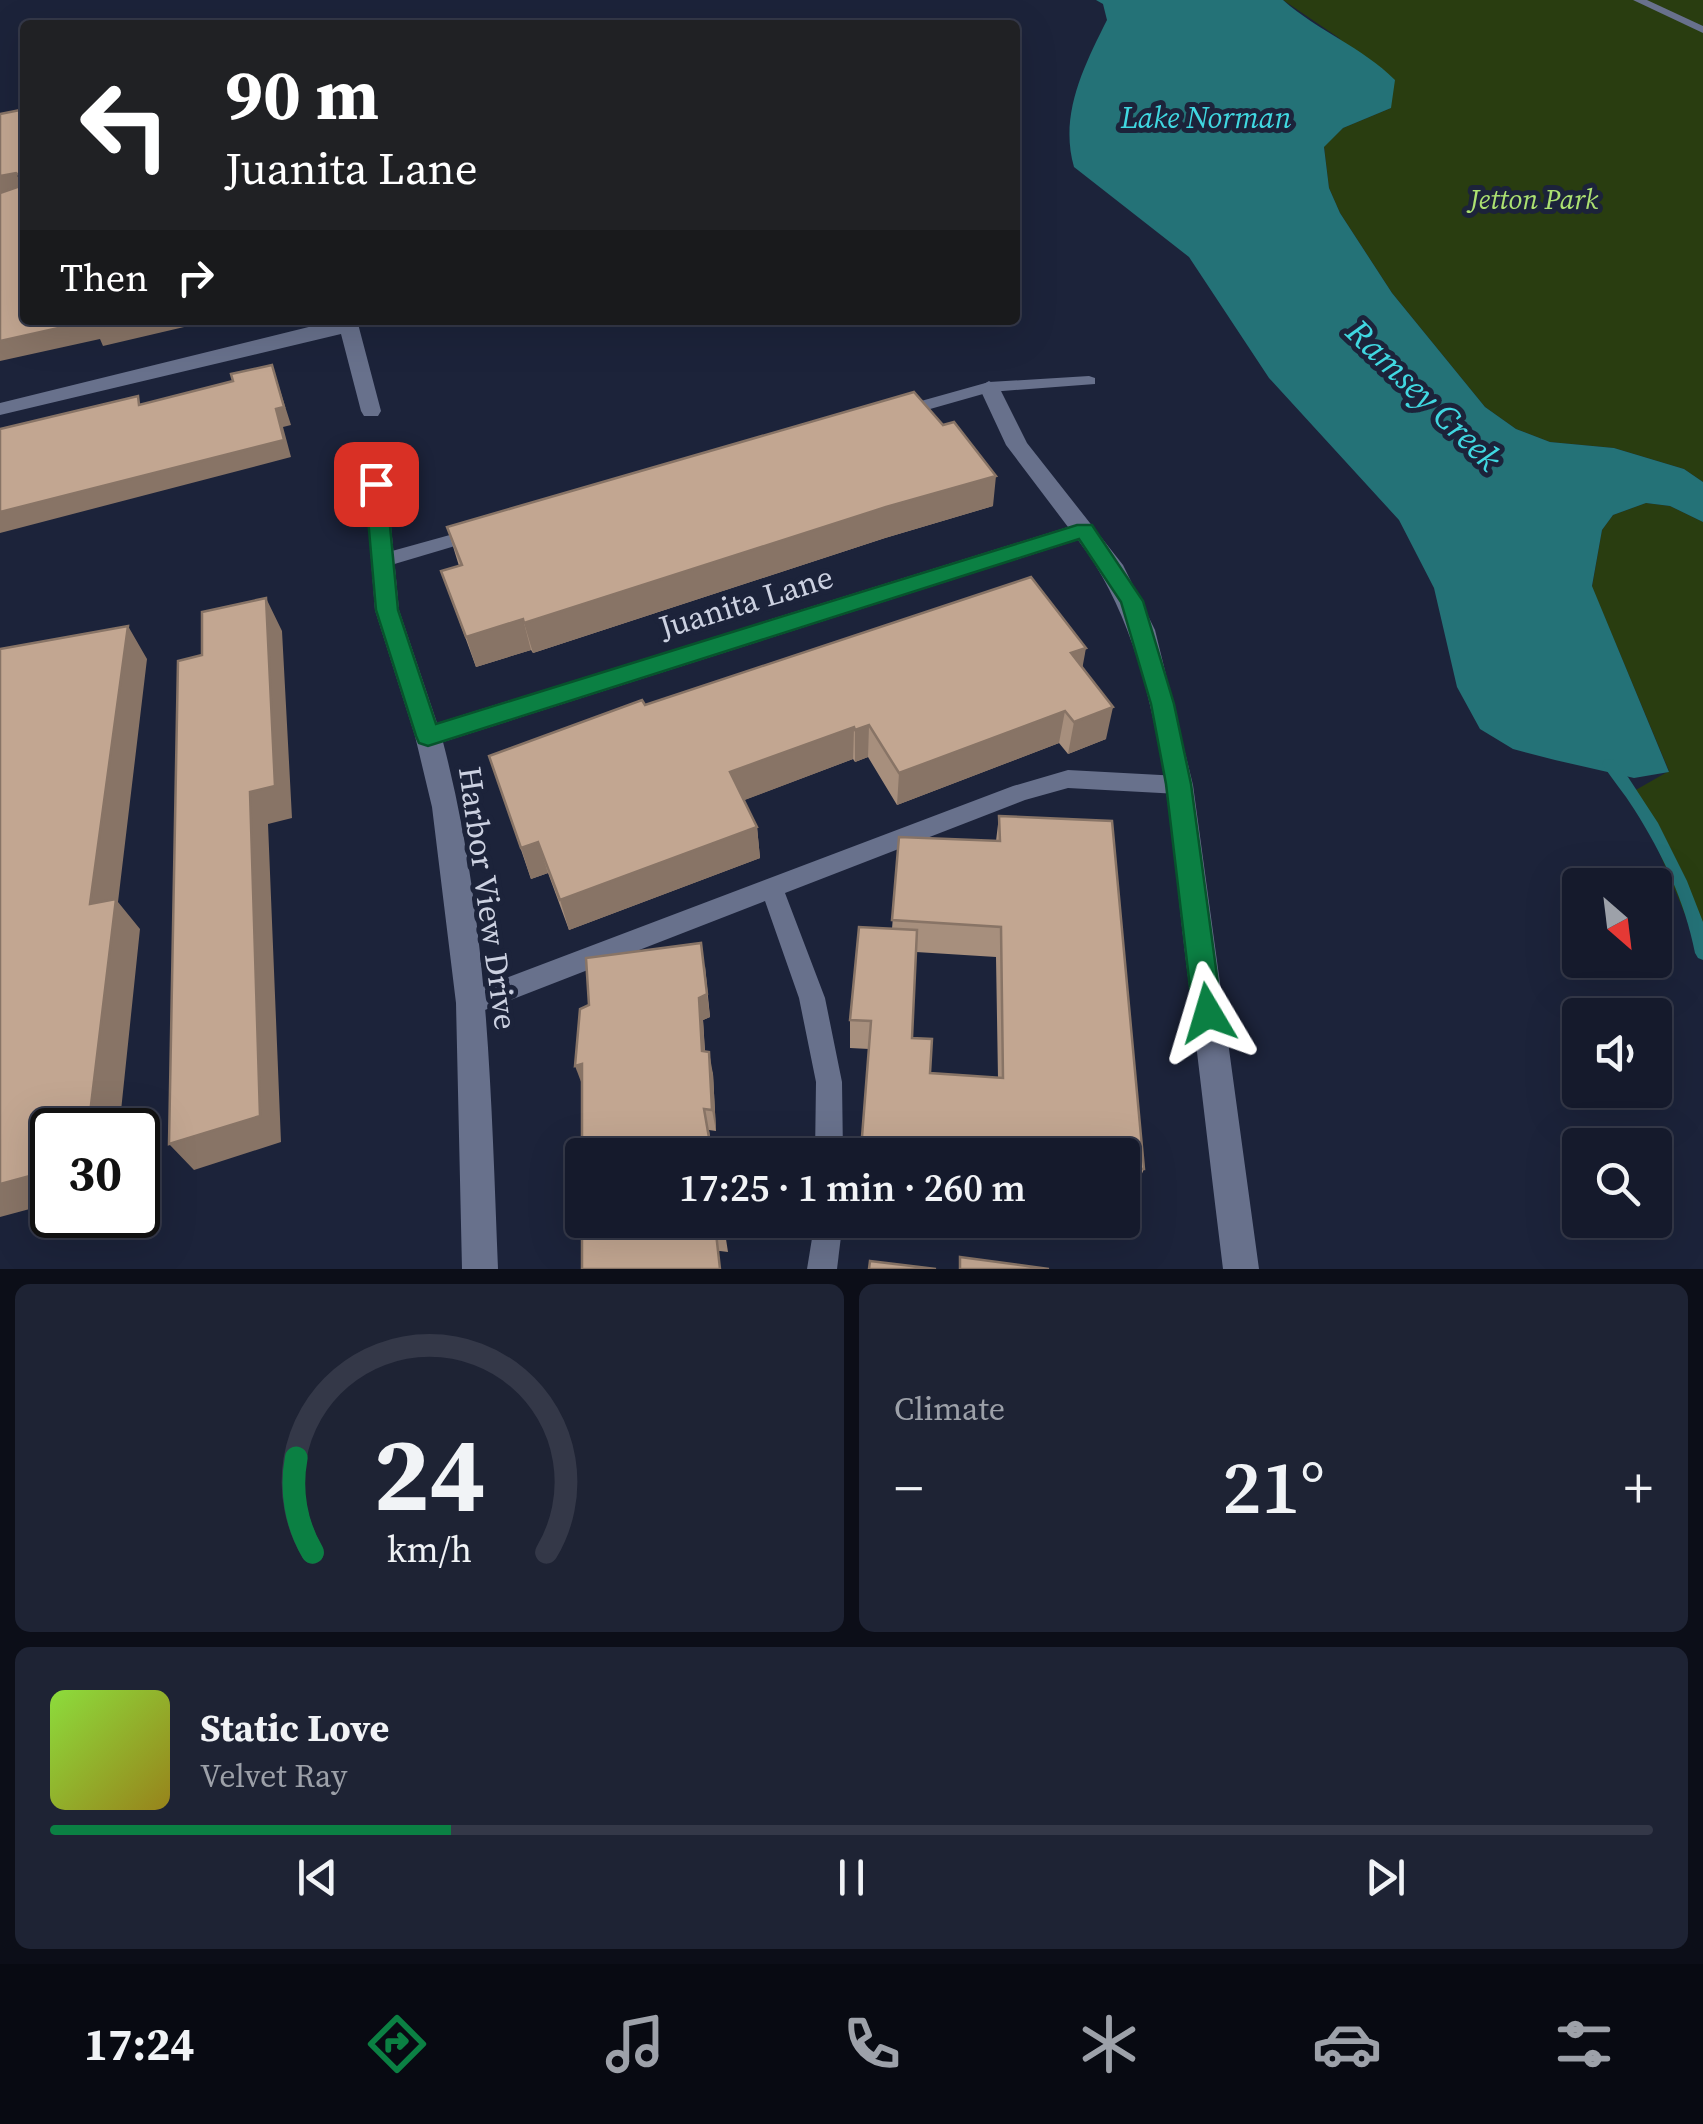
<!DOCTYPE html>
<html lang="en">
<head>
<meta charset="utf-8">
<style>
  body { margin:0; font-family:"Source Serif 4",serif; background:#1e2334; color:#f1f3f6; height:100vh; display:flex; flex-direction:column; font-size:38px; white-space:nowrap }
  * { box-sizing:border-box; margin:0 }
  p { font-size:32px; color:#9da1a9 }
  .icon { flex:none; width:55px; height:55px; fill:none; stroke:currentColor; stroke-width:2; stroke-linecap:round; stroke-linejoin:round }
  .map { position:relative; height:1269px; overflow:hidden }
  .side { display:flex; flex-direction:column; gap:15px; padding:15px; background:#0c0e18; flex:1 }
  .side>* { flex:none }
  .top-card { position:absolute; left:20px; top:20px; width:1000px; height:305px; border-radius:10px; box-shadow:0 10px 40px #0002,0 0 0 2px #343848; background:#202124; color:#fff; overflow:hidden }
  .needle { width:65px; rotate:152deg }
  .tools { position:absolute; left:1562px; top:868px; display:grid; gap:20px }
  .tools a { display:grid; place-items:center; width:110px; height:110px; border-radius:10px; background:#151a2c; box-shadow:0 10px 40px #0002,0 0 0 2px #343848; font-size:50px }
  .speed { position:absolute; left:30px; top:1108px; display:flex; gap:20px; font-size:50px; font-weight:700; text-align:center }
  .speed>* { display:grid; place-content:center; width:130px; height:130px; border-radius:50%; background:#151a2c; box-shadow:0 10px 40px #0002,0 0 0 2px #343848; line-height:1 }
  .speed .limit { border:5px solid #111; border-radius:15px; background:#fff; color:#111 }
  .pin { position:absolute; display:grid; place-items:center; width:85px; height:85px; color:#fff; margin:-42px; border-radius:20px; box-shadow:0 5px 15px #0006 }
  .me { position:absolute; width:110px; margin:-55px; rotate:353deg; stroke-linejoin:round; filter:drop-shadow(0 0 8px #0008) }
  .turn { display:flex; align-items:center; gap:35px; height:210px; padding:0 40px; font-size:45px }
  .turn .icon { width:130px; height:130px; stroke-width:2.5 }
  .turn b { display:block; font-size:70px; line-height:85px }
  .then { display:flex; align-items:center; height:95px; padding:0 40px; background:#0003; gap:20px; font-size:38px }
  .big { font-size:75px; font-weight:600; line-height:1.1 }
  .side .card { flex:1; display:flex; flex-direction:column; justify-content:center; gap:15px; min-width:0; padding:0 35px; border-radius:15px; background:#1e2334 }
  .side .dial { align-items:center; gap:0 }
  .dial svg { height:260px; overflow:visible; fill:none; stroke:#343848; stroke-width:7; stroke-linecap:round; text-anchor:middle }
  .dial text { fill:#f1f3f6; stroke:none }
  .song { display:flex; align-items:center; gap:30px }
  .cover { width:120px; height:120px; border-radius:15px; background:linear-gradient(135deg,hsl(90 70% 55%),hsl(50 70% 35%)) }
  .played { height:10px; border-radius:5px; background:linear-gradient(90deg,#0b8043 25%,#343848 25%) }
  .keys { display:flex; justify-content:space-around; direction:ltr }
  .heat { display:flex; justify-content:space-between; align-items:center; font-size:55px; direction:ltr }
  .side .tiles { flex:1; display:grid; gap:15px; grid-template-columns:1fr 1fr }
  .card:last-child { grid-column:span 2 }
  .trip { position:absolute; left:565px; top:1138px; width:575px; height:100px; border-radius:10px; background:#151a2c; box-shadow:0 10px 40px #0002,0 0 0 2px #343848; font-weight:600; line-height:100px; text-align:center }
  .dock { display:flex; height:160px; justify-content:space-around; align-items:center; background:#080a12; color:#9da1a9 }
  .dock .icon { width:70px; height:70px }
  .dock .selected { color:#0b8043 }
  .dock b { font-size:45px; color:#f1f3f6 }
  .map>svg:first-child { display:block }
  .green { fill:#293d10 }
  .water { fill:#247277 }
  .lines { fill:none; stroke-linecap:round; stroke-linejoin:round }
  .stream { fill:#247277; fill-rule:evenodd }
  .lane { fill:#68718c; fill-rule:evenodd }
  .street { fill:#68718c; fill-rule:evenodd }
  .wall { fill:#a78f7d; fill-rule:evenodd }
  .shaded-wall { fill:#887466 }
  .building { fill:#c2a691; stroke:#887466; stroke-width:2.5 }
  .route { fill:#0b8043; stroke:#07532c; stroke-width:2.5 }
  .labels { text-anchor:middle; stroke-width:10; stroke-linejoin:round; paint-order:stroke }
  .far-park-label { font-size:28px; font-style:italic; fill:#ace171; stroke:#1c233a }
  .far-water-label { font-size:30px; font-style:italic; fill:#40d8e1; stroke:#1c233a }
  .street-label { font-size:32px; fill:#ccd1e1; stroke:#1c233a }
  .water-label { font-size:35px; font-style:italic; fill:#40d8e1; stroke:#1c233a }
</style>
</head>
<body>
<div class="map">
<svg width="1703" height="1269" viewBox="0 0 1703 1269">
  <rect width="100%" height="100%" fill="#1c233a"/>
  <g class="green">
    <path d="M 1283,0 L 1703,0 L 1703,482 L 1684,469 L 1614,448 L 1550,442 L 1516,429 L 1485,407 L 1392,293 L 1340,213 L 1329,188 L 1324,146 L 1343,128 L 1391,108 L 1339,38 Z"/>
    <path d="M 1646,503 L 1670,506 L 1703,522 L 1703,958 L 1634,791 L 1669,771 L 1592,587 L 1602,530 L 1613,515 Z"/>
  </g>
  <path class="water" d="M 1096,0 L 1283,0 C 1318,31 1362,47 1395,80 L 1391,108 L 1343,128 L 1324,147 L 1329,188 L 1340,213 L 1392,293 L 1485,407 L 1516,429 L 1550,442 L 1614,448 L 1684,469 L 1703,482 L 1703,522 L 1670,506 L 1646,503 L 1613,515 L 1602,530 L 1592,586 L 1669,772 L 1634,778 L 1555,760 L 1513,749 L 1480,729 L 1457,687 L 1434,588 L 1399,520 L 1269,378 L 1189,257 L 1074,167 C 1059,115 1084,66 1107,20 L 1103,4 Z"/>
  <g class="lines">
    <path class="stream" d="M 1609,759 L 1614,760 L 1628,777 L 1658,823 L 1687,881 L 1703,922 L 1703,960 L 1698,958 L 1695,953 C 1685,901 1662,853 1634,809 C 1624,793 1612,779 1602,764 L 1604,760 Z"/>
    <g class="lane">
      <path d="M 1633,0 L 1647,0 L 1703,26 L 1703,33 Z"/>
      <path d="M 1089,376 L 1095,378 L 1095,384 L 990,392 L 902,417 L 894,412 L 896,408 L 989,382 Z"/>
      <path d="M 475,528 L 482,530 L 484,534 L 482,538 L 381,568 L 372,561 L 374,556 Z"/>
      <path d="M 1068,770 L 1179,776 L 1187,779 L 1190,785 L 1187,791 L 1179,794 L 1068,788 L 1025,800 L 785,893 L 825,998 L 842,1082 L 843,1155 L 815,1155 L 816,1082 L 799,998 L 765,901 L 472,1015 L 463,1011 L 459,1003 L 463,995 L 472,991 L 1013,786 Z"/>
      <path d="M 815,1220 L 843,1220 L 837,1269 L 807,1269 Z"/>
    </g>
    <g class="street">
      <path d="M 337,320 L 357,320 L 381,411 L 378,416 L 364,416 L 361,411 L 341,334 L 0,415 L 0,403 Z"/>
      <path d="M 989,381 L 999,387 L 1027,443 L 1123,565 L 1155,630 L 1193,785 L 1259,1269 L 1223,1269 C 1210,1164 1198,1058 1185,953 C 1169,819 1162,649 1078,540 L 443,742 C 488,914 491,1092 498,1269 L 462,1269 L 456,1003 L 432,807 L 415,736 L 375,610 L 365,484 L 376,477 L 387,484 L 399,610 L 437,723 L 1068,527 L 1006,445 L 979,387 Z"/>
    </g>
  </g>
  <g class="wall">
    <path d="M 993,506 L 885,538 L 533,653 L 531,650 L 476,667 L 441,571 L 459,566 L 447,527 Z"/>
    <path d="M 1082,668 L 1106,739 L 1068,754 L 1059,743 L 897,805 L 868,757 L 855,762 L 853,759 L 744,800 L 757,827 L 760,858 L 569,930 L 548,873 L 531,879 L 489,756 L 645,705 Z"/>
    <path d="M 999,816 L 1144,1169 L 1133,1194 L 1122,1194 L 1122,1155 L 861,1155 L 869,1049 L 850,1048 L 850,1020 L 892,929 L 899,837 L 996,841 ZM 916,952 L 996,957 L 998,1078 L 930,1073 L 912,1038 Z"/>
    <path d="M 705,966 L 710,1017 L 703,1020 L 705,1051 L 713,1074 L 716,1131 L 709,1130 L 728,1252 L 720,1251 L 582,1269 Z"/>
  </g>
  <g class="shaded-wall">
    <path d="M 16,173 L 24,189 L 0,195 L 0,176 Z"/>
    <path d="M 94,320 L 214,320 L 103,346 L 100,339 L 0,361 L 0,341 Z"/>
    <path d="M 272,365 L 291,425 L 283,427 L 291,457 L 0,533 L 0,512 L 276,409 Z"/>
    <path d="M 996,476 L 993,506 L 885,538 L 533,653 L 524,623 L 886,507 Z"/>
    <path d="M 266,598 L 282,631 L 292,818 L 268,824 L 281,1142 L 194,1170 L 169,1144 Z"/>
    <path d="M 523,619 L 531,650 L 476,667 L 466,637 Z"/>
    <path d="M 128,626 L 147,659 L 118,902 L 140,929 L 119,1130 L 88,1130 L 90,904 Z"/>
    <path d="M 1086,648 L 1080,681 L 1071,653 Z"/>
    <path d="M 1113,707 L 1106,739 L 1068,754 L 1074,722 Z"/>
    <path d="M 1065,711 L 1059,743 L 897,805 L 899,773 Z"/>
    <path d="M 869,725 L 868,757 L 855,762 L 855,730 Z"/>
    <path d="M 854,727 L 853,759 L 734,804 L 730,772 Z"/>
    <path d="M 757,827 L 760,858 L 569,930 L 560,900 Z"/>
    <path d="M 538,842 L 548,873 L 531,879 L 521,848 Z"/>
    <path d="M 701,943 L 710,1017 L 703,1020 L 706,1073 L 702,1051 L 699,998 Z"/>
    <path d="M 709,1052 L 713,1074 L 716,1131 L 712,1110 Z"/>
    <path d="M 582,1064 L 583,1087 L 575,1066 Z"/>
    <path d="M 52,1170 L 52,1203 L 0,1217 L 0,1184 Z"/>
  </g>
  <g class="building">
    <path d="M 25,109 L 25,320 L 131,320 L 94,328 L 94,320 L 0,341 L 0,193 L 20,186 L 20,176 L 16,173 L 0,176 L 0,114 Z"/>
    <path d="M 272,365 L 284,407 L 276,409 L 284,440 L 0,512 L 0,429 L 138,396 L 139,405 L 233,381 L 231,374 Z"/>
    <path d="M 914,392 L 943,425 L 954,422 L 996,476 L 886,507 L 524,623 L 523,619 L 466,637 L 441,571 L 462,565 L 447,527 Z"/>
    <path d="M 1031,577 L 1086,648 L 1071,653 L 1113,707 L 1074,722 L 1065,711 L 899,773 L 869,725 L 855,730 L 854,727 L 730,772 L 757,827 L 560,900 L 538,842 L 521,848 L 489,756 L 642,700 L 645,705 Z"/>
    <path d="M 266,598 L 275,786 L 250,792 L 260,1116 L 169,1144 L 178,661 L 202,655 L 202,612 Z"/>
    <path d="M 128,626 L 90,904 L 116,899 L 88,1130 L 52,1130 L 52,1170 L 0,1184 L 0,649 Z"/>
    <path d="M 999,816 L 1112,821 L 1144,1169 L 1122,1168 L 1122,1155 L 958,1155 L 958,1143 L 862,1137 L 871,1021 L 850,1020 L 859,927 L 917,930 L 912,1038 L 932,1039 L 930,1073 L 1003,1078 L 1001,927 L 892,920 L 899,837 L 1000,841 Z"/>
    <path d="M 701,943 L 707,994 L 699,998 L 702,1051 L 709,1052 L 712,1110 L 704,1109 L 712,1155 L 582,1155 L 582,1220 L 722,1220 L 724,1233 L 716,1233 L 720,1269 L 582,1269 L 582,1064 L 575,1066 L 580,1009 L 589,1005 L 586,958 Z"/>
    <path d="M 960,1257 L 1049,1269 L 960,1269 Z"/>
    <path d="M 870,1261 L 936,1269 L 869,1269 Z"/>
  </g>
  <path class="route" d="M 376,477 L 386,484 L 398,610 L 436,724 L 1077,525 L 1092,525 L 1143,601 L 1174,704 L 1191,784 L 1222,1013 L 1218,1022 L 1208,1026 L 1198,1022 L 1193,1013 L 1166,784 L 1151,704 L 1121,602 L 1079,539 L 428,746 L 419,743 L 416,736 L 376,610 L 365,484 Z"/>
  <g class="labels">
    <g class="far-park-label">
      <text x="1534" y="209">Jetton Park</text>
    </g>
    <g class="far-water-label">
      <text x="1206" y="128">Lake Norman</text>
    </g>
    <g class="street-label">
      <text transform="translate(746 602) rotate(-17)" y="11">Juanita Lane</text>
      <text transform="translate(488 898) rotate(82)" y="11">Harbor View Drive</text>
    </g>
    <g class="water-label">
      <text transform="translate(1424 395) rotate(44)" y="12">Ramsey Creek</text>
    </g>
  </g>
</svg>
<div class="tools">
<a><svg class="needle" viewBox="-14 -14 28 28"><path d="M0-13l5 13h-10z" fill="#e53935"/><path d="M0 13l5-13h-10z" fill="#9da1a9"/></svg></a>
<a><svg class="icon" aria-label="sound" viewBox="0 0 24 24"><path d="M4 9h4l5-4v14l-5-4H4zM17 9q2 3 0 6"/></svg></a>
<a><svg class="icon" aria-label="search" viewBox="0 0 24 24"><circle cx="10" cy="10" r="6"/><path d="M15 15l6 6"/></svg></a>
</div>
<div class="speed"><div class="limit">30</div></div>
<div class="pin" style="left:376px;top:484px;background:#d93025"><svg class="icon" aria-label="arrive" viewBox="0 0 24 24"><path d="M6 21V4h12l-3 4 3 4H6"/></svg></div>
<svg class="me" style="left:1208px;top:1013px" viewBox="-20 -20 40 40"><path d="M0-17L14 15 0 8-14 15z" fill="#0b8043" stroke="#fff" stroke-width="4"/></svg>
<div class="trip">17:25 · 1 min · 260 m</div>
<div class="top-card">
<div class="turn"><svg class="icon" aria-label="left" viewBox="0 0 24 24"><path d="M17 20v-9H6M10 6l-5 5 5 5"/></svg><div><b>90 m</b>Juanita Lane</div></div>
<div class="then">Then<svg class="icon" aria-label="right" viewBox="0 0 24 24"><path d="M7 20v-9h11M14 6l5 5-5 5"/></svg></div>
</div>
</div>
<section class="side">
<div class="tiles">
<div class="card dial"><svg viewBox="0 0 100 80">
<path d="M14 69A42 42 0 1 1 86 69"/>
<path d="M14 69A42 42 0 0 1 9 40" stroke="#0b8043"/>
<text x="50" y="56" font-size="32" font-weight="700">24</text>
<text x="50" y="72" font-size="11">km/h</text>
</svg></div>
<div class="card"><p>Climate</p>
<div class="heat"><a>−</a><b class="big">21°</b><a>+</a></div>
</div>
<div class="card">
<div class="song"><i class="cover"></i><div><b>Static Love</b><p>Velvet Ray</p></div></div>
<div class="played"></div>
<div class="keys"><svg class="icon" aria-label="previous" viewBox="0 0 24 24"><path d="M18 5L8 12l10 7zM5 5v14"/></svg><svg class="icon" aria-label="pause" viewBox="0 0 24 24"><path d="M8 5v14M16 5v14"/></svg><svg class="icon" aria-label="next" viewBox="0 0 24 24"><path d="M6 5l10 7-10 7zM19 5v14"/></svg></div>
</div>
</div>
</section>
<nav class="dock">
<b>17:24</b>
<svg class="icon selected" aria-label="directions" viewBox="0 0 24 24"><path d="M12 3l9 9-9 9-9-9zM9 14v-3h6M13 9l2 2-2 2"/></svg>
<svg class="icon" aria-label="music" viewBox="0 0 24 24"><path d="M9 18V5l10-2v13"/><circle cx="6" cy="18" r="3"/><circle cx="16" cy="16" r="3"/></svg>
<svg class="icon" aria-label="phone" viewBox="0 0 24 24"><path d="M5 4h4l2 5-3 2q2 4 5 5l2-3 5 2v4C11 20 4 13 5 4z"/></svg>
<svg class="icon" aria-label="climate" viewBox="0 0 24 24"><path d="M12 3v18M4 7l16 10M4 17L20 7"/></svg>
<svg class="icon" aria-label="car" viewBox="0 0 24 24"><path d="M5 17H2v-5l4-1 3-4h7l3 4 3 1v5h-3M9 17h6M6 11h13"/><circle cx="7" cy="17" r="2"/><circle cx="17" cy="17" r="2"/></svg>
<svg class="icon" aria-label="filters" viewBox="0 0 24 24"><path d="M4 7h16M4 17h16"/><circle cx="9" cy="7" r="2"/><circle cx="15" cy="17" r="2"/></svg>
</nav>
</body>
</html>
